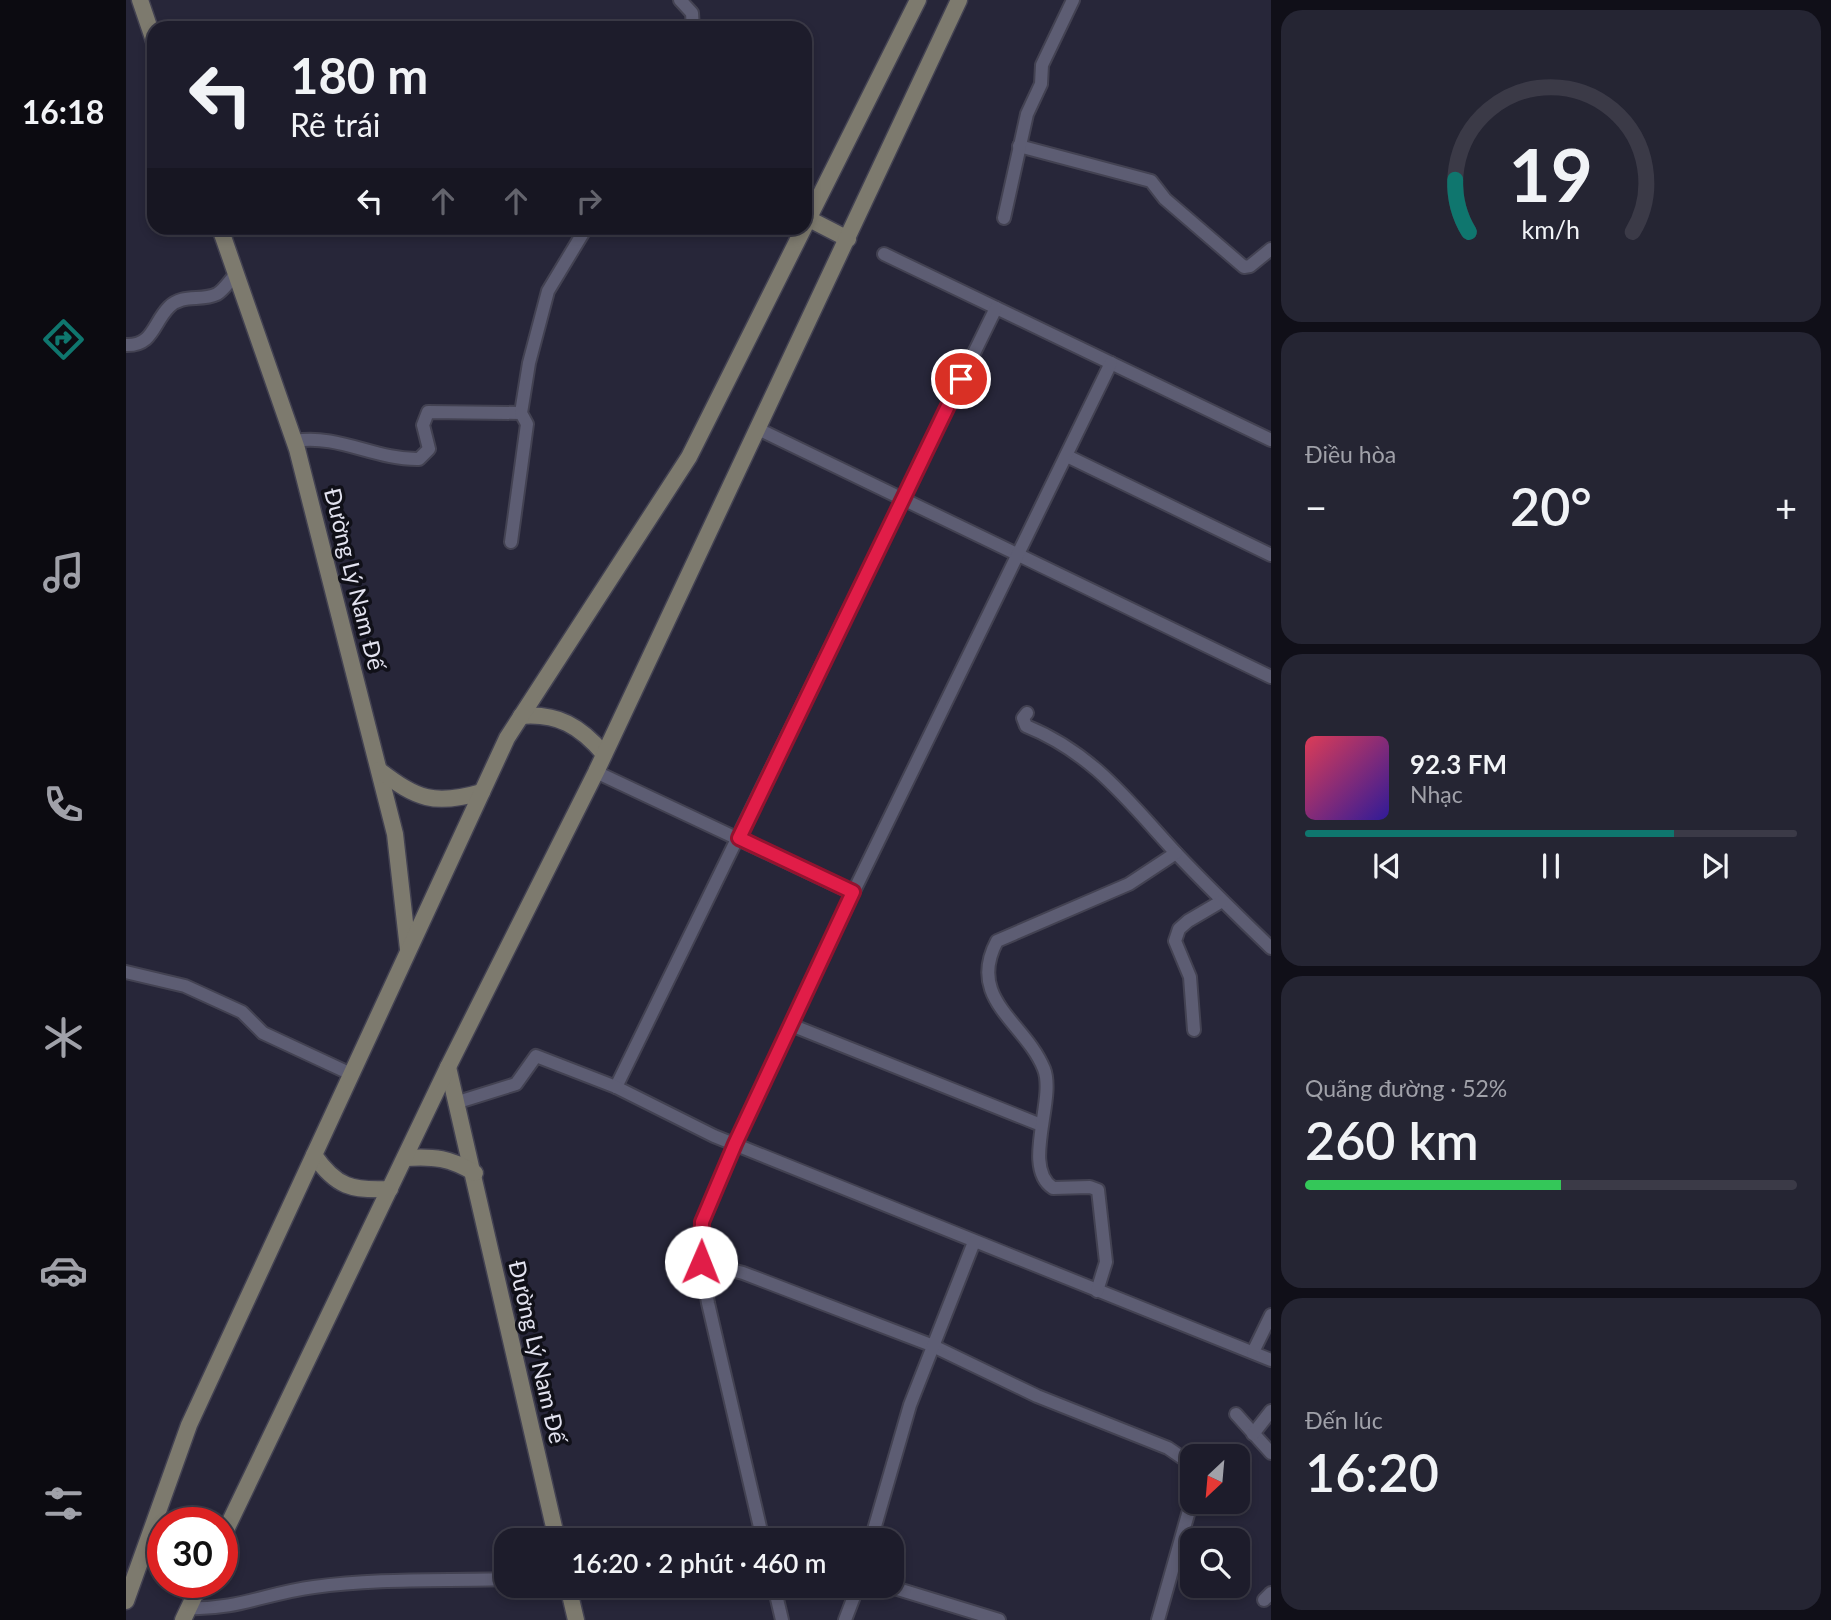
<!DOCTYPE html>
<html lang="vi">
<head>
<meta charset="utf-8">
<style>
  body { margin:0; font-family:Lato,sans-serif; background:#252533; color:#f1f3f6; height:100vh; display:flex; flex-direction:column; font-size:26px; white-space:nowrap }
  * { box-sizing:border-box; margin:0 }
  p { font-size:23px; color:#a0a1a9 }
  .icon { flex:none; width:38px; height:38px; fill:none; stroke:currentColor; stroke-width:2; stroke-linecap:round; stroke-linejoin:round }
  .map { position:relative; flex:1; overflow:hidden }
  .panel { display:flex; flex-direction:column; gap:10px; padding:10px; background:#100f18; width:560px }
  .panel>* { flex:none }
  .guide { position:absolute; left:21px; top:21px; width:665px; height:214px; border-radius:21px; box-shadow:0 4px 10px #0003,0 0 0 2px #3b3a47; background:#1d1c2b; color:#f1f3f6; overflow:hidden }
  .needle { width:46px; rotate:206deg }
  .tools { position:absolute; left:1054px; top:1444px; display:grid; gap:14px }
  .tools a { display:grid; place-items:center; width:70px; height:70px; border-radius:14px; background:#1d1c2b; box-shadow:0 4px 10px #0003,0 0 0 2px #3b3a47; font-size:35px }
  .speed { position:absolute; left:21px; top:1507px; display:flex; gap:14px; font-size:35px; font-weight:700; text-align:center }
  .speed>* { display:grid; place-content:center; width:91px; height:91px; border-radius:50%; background:#1d1c2b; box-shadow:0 4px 10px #0003,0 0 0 2px #3b3a47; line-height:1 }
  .speed .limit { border:10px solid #d22; background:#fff; color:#111 }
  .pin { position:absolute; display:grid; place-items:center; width:60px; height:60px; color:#fff; margin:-30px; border:4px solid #fff; border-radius:50%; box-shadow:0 2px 7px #0007 }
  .me { position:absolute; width:77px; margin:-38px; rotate:1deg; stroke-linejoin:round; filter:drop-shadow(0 0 5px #0008) }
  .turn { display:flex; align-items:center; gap:24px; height:147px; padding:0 28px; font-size:32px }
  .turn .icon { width:91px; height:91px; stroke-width:2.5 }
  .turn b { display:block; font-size:49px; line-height:60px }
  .lanes { display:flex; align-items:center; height:66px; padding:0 28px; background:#0003; justify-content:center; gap:35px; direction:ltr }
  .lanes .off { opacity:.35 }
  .big { font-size:52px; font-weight:600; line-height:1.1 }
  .panel .tile { flex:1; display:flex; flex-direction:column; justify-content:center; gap:10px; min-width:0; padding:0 24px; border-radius:21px; background:#252533 }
  .panel .dial { align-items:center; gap:0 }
  .dial svg { height:182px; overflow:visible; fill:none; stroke:#3b3a47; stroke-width:7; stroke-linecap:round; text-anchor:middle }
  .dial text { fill:#f1f3f6; stroke:none }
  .song { display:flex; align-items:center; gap:21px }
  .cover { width:84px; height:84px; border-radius:10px; background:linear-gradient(135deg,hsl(350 70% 55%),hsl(250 70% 35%)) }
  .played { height:7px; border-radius:4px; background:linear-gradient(90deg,#0f766e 75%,#3b3a47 75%) }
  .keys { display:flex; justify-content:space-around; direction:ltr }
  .heat { display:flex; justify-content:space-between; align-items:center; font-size:38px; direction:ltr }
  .charge { height:10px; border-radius:5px; background:linear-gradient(90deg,#34c759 52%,#3b3a47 0) }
  .trip { position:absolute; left:368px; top:1528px; width:410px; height:70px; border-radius:21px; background:#1d1c2b; box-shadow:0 4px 10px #0003,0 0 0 2px #3b3a47; font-weight:600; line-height:70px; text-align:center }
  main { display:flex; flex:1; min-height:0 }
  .tabs { display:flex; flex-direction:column; width:126px; justify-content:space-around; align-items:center; background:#0c0b11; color:#a0a1a9 }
  .tabs .icon { width:49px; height:49px }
  .tabs .on { color:#0f766e }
  .tabs b { font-size:32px; color:#f1f3f6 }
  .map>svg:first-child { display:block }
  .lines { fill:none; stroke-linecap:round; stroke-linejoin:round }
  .street-casing { stroke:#434252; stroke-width:16 }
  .secondary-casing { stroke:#434252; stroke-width:19 }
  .street { stroke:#5d5d73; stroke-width:12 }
  .secondary { stroke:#7d7a6e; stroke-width:16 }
  .route-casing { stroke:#92132f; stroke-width:18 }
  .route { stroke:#e11d48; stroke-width:12 }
  .labels { text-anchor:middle; stroke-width:7; stroke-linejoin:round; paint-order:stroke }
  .street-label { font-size:23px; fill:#e3e3f0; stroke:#101018 }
</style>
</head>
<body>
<main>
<nav class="tabs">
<b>16:18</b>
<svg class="icon on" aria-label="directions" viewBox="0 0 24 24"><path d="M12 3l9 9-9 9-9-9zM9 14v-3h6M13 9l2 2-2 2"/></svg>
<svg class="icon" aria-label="music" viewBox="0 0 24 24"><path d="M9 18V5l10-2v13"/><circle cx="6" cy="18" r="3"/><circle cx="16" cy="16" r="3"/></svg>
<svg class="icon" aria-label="phone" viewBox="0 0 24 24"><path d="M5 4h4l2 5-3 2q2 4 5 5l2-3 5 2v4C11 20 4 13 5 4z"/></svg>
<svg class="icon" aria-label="climate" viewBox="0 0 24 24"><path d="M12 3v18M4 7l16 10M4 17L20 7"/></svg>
<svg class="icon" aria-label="car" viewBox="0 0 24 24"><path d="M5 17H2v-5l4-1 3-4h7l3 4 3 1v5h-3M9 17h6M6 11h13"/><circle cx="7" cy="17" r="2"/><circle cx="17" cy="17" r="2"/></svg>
<svg class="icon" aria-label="filters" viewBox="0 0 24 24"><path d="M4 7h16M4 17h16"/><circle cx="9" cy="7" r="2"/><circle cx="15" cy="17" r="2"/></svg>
</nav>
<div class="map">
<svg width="1145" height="1620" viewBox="0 0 1145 1620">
  <rect width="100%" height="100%" fill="#272639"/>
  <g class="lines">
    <defs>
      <g id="street">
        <path d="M 554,0 L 566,13 L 567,28"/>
        <path d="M 893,146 L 1025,181 L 1039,199 L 1118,267 L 1124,266 L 1145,249"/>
        <path d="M 878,218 L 901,114 L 915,84 L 916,65 L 947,0"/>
        <path d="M 758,254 L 1145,440"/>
        <path d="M 0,345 C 27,346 27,323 43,307 C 57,293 75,302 91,294 C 98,290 104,280 110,274"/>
        <path d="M 632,429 L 1145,677"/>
        <path d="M 169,441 C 213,434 249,460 293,459 L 303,449 L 297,425 L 302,412 L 395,413"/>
        <path d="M 941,456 L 1145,555"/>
        <path d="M 385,542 L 401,424 L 395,413 L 403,363 L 422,291 L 460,228"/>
        <path d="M 901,713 L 897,718 L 900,726 C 967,753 1003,802 1050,853 C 1081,886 1113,917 1145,948"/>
        <path d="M 470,772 L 727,893"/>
        <path d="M 0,972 L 59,986 L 116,1012 L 137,1033 L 225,1074"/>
        <path d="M 665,1025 L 915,1125"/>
        <path d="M 1068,1030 L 1064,977 L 1049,941 L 1053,929 L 1062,921 L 1096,901"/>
        <path d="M 490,1087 L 870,308"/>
        <path d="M 329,1103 L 390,1084 L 410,1056 L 490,1087 L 588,1136 L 1145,1360"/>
        <path d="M 575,1262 L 617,1273 L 805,1345 L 911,1396 L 1042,1448 L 1058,1459 L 1066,1471"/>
        <path d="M 971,1291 L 980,1262 L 972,1190 L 964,1187 L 927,1188 C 895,1167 930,1100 918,1069 C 899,1022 840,999 871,941 L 1003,884 L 1050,853"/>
        <path d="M 1127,1352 L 1145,1315"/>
        <path d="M 1110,1414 L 1145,1453"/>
        <path d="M 1127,1434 L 1145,1411"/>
        <path d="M 637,1540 L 582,1303 L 575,1262 L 576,1222 L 609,1144 L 727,893 L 985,363"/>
        <path d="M 745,1540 L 784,1405 L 848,1242"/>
        <path d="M 648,1586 L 656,1620"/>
        <path d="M 762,1586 L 873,1620"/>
        <path d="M 1138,1600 L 1145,1593"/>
        <path d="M 62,1608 C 111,1610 141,1593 188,1587 C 251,1578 316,1581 380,1579"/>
        <path d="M 719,1620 L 732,1586"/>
        <path d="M 1032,1620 L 1066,1500"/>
      </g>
      <g id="secondary">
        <path d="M 14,0 L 28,41"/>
        <path d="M 683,219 L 722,239"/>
        <path d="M 94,228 L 171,449 L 269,834 L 282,949"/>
        <path d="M 395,716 C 432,713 454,726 478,754"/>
        <path d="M 253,770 C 291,799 308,806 356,792"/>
        <path d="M 322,1067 L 431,1540"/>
        <path d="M 188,1155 C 210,1187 226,1191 264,1189"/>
        <path d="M 279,1158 C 308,1156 324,1158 349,1173"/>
        <path d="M 96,1538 L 322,1067 L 470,772 L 833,0"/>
        <path d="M 442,1586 L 450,1620"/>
        <path d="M 0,1601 L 63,1425 L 381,738 L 563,457 L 792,0"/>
        <path d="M 57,1620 L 75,1582"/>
      </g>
    </defs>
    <use href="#street" class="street-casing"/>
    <use href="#secondary" class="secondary-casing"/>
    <use href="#street" class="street"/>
    <use href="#secondary" class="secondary"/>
  </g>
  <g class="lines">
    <defs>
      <path id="route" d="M 575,1262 L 576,1222 L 609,1144 L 727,892 L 613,838 L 835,379"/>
    </defs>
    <use href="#route" class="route-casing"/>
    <use href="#route" class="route"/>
  </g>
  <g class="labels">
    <g class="street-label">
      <text transform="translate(228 579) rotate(76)" y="8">Đường Lý Nam Đế</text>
      <text transform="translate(411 1352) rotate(77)" y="8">Đường Lý Nam Đế</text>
    </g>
  </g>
</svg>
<div class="tools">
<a><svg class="needle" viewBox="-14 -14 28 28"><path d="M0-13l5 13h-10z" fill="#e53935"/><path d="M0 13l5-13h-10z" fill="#a0a1a9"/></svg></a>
<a><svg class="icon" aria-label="search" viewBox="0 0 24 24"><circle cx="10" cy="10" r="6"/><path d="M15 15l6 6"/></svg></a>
</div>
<div class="speed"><div class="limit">30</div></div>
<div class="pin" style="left:835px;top:379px;background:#d93025"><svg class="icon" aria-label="arrive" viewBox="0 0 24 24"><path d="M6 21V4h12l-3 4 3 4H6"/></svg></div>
<svg class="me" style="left:575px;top:1262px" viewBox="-20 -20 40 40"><circle r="19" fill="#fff"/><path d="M0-13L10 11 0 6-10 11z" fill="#e11d48"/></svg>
<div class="trip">16:20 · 2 phút · 460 m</div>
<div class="guide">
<div class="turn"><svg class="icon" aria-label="left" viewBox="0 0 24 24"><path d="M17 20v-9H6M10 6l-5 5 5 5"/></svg><div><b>180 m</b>Rẽ trái</div></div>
<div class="lanes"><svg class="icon" aria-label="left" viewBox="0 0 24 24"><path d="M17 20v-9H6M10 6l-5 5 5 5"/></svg><svg class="icon off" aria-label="ahead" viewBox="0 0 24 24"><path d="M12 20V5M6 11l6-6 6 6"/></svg><svg class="icon off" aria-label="ahead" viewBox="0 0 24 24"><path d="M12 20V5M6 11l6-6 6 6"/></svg><svg class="icon off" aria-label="right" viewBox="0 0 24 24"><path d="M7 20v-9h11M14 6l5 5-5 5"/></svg></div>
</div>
</div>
<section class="panel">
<div class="tile dial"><svg viewBox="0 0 100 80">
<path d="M14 69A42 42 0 1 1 86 69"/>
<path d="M14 69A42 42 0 0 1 8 46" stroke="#0f766e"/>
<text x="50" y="56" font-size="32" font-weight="700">19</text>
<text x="50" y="72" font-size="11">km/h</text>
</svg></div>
<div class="tile"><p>Điều hòa</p>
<div class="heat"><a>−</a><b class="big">20°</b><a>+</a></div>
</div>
<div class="tile">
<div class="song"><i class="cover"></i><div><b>92.3 FM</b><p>Nhạc</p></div></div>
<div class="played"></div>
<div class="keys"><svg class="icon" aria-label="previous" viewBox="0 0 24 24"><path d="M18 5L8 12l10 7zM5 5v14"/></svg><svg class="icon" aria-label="pause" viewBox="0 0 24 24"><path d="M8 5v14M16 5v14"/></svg><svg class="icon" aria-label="next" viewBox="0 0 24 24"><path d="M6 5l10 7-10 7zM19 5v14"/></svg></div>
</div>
<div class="tile"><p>Quãng đường · 52%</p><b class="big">260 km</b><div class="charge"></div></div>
<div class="tile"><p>Đến lúc</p><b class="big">16:20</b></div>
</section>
</main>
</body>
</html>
